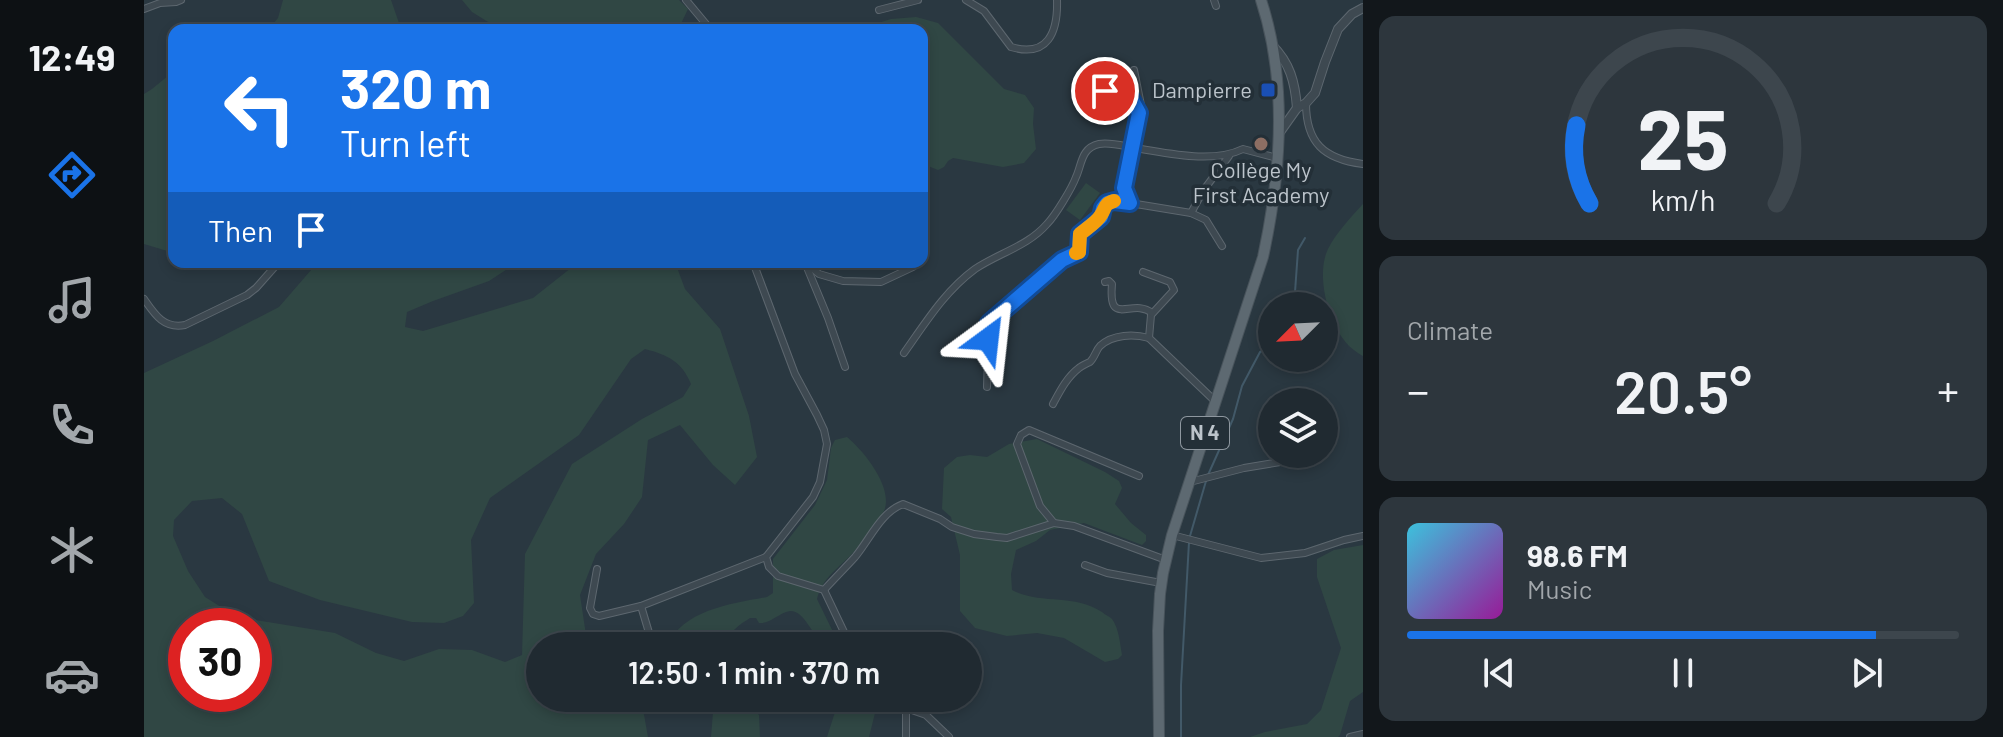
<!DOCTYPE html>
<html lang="en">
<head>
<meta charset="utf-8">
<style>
  body { margin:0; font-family:Barlow,sans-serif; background:#2d363d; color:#f1f3f6; height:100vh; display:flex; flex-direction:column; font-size:30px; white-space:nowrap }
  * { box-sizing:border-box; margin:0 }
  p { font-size:26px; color:#a2a7ab }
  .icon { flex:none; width:44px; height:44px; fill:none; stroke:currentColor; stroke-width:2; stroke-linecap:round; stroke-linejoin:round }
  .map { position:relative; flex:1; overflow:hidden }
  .drawer { display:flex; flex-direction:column; gap:16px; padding:16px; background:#12171b; width:640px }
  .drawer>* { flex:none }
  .banner { position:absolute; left:24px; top:24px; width:760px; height:244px; border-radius:16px; box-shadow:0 4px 12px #0003,0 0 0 2px #3d464d; background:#1a73e8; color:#fff; overflow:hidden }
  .needle { width:52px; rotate:246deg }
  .fabs { position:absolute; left:1114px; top:292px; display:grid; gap:16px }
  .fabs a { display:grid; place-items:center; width:80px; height:80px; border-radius:50%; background:#202a31; box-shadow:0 4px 12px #0003,0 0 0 2px #3d464d; font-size:40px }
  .speed { position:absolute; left:24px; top:608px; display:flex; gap:16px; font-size:40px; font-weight:700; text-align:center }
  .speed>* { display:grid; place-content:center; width:104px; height:104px; border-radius:50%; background:#202a31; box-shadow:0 4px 12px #0003,0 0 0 2px #3d464d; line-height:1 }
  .speed .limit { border:12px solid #d22; background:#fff; color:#111 }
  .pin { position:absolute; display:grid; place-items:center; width:68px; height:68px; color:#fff; margin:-34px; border:4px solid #fff; border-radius:50%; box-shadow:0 2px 8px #0007 }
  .me { position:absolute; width:88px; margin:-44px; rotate:30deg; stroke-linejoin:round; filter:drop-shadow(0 0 6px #0008) }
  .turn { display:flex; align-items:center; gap:28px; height:168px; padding:0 40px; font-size:36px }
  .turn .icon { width:104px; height:104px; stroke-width:2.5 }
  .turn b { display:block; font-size:56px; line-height:68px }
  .then { display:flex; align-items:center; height:76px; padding:0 40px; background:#0003; gap:16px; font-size:30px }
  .big { font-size:60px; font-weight:600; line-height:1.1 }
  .drawer .card { flex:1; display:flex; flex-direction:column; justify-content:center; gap:12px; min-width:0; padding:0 28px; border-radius:16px; background:#2d363d }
  .drawer .dial { align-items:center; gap:0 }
  .dial svg { height:208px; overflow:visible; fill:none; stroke:#3d464d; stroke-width:7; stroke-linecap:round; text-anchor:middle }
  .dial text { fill:#f1f3f6; stroke:none }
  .song { display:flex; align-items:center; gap:24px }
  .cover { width:96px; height:96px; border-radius:12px; background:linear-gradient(135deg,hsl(190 70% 55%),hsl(300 70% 35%)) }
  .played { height:8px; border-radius:4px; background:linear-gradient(90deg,#1a73e8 85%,#3d464d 85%) }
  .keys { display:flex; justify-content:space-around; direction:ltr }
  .heat { display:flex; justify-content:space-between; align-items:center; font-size:44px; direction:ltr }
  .trip { position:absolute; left:382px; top:632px; width:456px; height:80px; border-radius:40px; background:#202a31; box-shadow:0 4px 12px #0003,0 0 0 2px #3d464d; font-weight:600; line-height:80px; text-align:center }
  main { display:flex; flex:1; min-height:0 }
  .dock { display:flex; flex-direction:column; width:144px; justify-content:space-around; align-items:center; background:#0d1114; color:#a2a7ab }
  .dock .icon { width:56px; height:56px }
  .dock .current { color:#1a73e8 }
  .dock b { font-size:36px; color:#f1f3f6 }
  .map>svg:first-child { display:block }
  .green { fill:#304744; fill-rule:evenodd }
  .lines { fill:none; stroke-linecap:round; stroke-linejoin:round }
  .stream { stroke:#425968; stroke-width:2 }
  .minor-casing { stroke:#5d676f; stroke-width:8 }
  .tertiary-casing { stroke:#5d676f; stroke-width:10 }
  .primary-casing { stroke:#48535b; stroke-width:12 }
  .minor { stroke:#3e4951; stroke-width:6 }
  .tertiary { stroke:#3e4951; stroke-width:8 }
  .primary { stroke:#5d6971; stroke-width:10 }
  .route-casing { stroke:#114b97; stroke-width:20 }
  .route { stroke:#1a73e8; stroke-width:14 }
  .slow { stroke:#f59e0b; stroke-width:14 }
  .transit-dot { fill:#1a4fb4; stroke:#232f37; stroke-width:3 }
  .education-dot { fill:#8d6e63; stroke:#232f37; stroke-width:3 }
  .labels { text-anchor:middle; stroke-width:7; stroke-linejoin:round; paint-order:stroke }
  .shield { fill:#232f37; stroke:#8e979f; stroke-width:2 }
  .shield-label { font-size:20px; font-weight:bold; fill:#bcc4cb }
  .poi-label { font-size:22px; fill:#bcc4cb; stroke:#232f37; text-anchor:end }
</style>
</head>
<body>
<main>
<nav class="dock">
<b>12:49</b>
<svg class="icon current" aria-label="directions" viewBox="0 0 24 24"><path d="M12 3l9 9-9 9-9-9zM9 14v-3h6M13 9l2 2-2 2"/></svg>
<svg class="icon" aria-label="music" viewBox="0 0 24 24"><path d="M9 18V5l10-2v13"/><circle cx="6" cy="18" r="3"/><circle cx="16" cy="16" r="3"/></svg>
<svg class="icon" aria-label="phone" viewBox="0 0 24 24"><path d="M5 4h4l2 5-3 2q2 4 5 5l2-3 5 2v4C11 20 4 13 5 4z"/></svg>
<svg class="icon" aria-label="climate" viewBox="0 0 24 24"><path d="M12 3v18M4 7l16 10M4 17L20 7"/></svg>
<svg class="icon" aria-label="car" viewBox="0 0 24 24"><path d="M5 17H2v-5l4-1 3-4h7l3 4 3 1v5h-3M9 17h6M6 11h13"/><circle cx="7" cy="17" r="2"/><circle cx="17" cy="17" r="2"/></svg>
</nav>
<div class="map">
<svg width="1219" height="737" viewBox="0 0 1219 737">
  <rect width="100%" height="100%" fill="#2a3841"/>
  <g class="green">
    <path d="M 139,0 L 247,0 L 255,23 L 277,30 L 124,30 L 134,18 Z"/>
    <path d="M 318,0 L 535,0 L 544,9 L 534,30 L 357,30 L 328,12 Z"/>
    <path d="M 772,17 L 794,23 L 860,89 L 881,95 L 890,108 L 889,124 L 892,149 L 880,163 L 859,167 L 809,158 L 804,161 L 800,167 L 794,170 L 784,166 L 778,153 L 778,30 L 732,30 L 734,23 L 747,19 Z"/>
    <path d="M 30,71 L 30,253 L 0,244 L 0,94 L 8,89 Z"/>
    <path d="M 942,183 L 956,193 L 936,220 L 922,210 Z"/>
    <path d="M 1219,204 L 1219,356 C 1212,352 1204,346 1200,340 C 1183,319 1172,273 1184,249 C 1192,233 1207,217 1219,204 Z"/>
    <path d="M 174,262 L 374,262 L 345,281 L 289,301 L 263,312 L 261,327 L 279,331 L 389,298 L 427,268 L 439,262 L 531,262 L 541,289 L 576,329 L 605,416 L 613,457 L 591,485 L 569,465 L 536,425 L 504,440 L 498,497 L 480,524 L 452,554 L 436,595 L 442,635 L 459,646 L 396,646 L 396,698 L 497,698 L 504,737 L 0,737 L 0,373 L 69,341 L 135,307 ZM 501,349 C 524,355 538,362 547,384 L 539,397 L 498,419 L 428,464 L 381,554 L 378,655 L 361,662 L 328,650 L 295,649 L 260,661 L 232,653 L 191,633 L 93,617 L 61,597 L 44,571 L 29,536 L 30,520 L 48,501 L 78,498 L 98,514 L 125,581 L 176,600 L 268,622 L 300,623 L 319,616 L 330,603 L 327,540 L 346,498 L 435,435 L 487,359 ZM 110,626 L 110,694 L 42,694 L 42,626 Z"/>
    <path d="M 703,437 C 720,451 750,488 740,511 C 735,521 715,547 706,556 C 692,570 678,579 673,599 L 691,636 L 687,643 C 685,642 677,639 675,638 C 666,631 659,610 646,611 C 634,613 627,624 615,623 L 612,618 L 606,618 C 595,625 584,632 581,646 L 524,646 C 537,610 590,603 623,597 L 629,593 L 629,559 L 671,505 L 683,480 L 687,448 L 691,440 Z"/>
    <path d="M 893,439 L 961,472 L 975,481 L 978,488 L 971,504 L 987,523 L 1002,535 L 1002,541 L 998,545 L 940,523 L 906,530 L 892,541 L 872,550 L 867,574 L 868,590 C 897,605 929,593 958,612 C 961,615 965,616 968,619 C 975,628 976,644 978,655 L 974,659 L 961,662 L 920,638 L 893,633 L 863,636 L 831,628 L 816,611 L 816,555 L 807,517 L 798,509 L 800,468 L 813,457 L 826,455 L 843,457 L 865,444 Z"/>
    <path d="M 1219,545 L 1219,692 L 1206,701 L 1196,735 L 1194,737 L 1106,737 L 1121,732 L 1163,724 L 1177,710 L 1197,648 L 1173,577 L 1173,559 L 1190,550 Z"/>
    <path d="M 576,698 L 599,698 L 615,715 L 616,737 L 567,737 L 569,712 Z"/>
    <path d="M 692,698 L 729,698 L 733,705 L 725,737 L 683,737 L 692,709 Z"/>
  </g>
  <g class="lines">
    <g class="stream">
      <path d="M 1150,306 L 1154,250 L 1161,238"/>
      <path d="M 1064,475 L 1089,419 L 1098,386 L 1116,352 L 1128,346"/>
      <path d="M 1046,536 L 1062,481"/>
      <path d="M 1037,737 L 1037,685 L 1045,542"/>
    </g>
    <defs>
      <g id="minor">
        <path d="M 542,0 L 567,30"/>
        <path d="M 822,0 L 840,11 L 867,47 C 904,58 914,32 913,0"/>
        <path d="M 1070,0 L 1072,6"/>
        <path d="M 0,9 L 16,3 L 32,2 L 37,0"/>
        <path d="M 735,10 L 774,0"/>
        <path d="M 990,70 L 997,105 L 995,113"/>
        <path d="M 961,91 L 970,90 L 985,95 L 995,113 L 980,188 L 986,203 L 1047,213 L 1062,220 L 1078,246"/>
        <path d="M 1162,103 C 1162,143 1180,159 1219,164"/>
        <path d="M 1047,213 L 1059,191 L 1085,156"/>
        <path d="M 609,262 L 651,374 L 673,415 L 680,430 L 683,444 L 676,482 L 669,497 L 622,557 L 625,567 L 634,576 L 680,590 L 700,632 L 709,646"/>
        <path d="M 661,262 L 675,274 L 699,281 L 737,282 L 769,267"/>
        <path d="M 662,265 L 684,318 L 701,367"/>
        <path d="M 999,272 L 1026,282 L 1030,290 L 1007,315 L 1005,338 L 1072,402"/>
        <path d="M 961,282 L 965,281 L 968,284 C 964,329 988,297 1008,313"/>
        <path d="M 0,299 C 11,315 20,329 41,325 L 103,295 L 112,288 L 135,262"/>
        <path d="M 760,353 C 782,322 801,291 831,269 C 855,253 884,246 903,224 C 911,216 928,188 932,177 C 938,164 937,148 955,144 C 967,142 979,146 991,148 C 1024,153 1068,164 1099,149 L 1133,158"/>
        <path d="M 843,387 L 845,323 L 918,260 L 935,252 L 936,234 L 957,217 L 959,208 L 963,203 L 970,201 L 986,203"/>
        <path d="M 909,404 C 916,391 923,377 935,368 C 936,367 945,362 946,362 C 951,357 952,350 956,346 C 969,334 990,334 1005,338"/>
        <path d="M 995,476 L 885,430 L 877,435 L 873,444 L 896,506 L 910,523 L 930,526 L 1022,560"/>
        <path d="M 1046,482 L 1100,468 L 1167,457"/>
        <path d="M 1028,535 L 1117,558 L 1161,553 L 1200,540 L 1219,536"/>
        <path d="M 941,565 L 963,573 L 1017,583"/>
        <path d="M 453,569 L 446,608 L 449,614 L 455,616 L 497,606 L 622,557"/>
        <path d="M 680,590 C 690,579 701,568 711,557 C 726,539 737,512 759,504 L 796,519 L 808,527 L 830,534 L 853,537 L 863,538 L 910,523"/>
        <path d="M 497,606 L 509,646"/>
        <path d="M 750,698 L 762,708 L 762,737"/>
        <path d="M 762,708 L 782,715 L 805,737"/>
        <path d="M 1206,737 L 1219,734"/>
      </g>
      <g id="tertiary">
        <path d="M 1128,45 C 1146,63 1151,82 1153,108"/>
        <path d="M 1136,132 L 1153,108 L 1162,103 L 1171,93 L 1181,62 L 1194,29 L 1208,14 L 1219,8"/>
      </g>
      <path id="primary" d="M 1015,737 L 1014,631 L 1016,594 L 1019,573 L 1028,535 L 1119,257 C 1137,174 1144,82 1117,0"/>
    </defs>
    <use href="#minor" class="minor-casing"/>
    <use href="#tertiary" class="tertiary-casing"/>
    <use href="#primary" class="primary-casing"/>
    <use href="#minor" class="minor"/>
    <use href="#tertiary" class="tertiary"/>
    <use href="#primary" class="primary"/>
  </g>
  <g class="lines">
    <defs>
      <path id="route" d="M 844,339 L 845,323 L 918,260 L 935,252 L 936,234 L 957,217 L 959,208 L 963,203 L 970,201 L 986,203 L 980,188 L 995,113 L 985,95 L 970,90 L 961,91"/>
    </defs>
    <use href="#route" class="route-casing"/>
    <use href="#route" class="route"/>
    <path class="slow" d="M 932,253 L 935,252 L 936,234 C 942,229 953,222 957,215 C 962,207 960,204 970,201"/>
  </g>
  <rect class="transit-dot" x="1116" y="82" width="16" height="16" rx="4"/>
  <circle class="education-dot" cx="1117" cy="144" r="8"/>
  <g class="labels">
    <rect class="shield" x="1037" y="417" width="48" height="32" rx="6"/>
    <g class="shield-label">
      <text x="1061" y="440">N 4</text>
    </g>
    <g class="poi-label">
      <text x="1108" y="98">Dampierre</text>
      <text x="1117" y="178" text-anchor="middle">Collège My<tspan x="1117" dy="25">First Academy</tspan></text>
    </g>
  </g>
</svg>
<div class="fabs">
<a><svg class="needle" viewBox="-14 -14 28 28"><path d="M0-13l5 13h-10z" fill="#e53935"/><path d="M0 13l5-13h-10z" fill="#a2a7ab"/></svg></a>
<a><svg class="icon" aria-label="layers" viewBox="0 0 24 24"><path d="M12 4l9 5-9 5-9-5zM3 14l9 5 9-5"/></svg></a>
</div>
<div class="speed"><div class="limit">30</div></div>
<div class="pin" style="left:961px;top:91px;background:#d93025"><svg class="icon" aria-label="arrive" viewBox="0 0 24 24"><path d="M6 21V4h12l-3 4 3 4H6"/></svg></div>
<svg class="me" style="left:844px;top:339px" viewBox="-20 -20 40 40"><path d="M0-17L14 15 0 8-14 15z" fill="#1a73e8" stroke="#fff" stroke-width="4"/></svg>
<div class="trip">12:50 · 1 min · 370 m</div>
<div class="banner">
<div class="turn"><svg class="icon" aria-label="left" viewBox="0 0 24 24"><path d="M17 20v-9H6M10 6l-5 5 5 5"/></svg><div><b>320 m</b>Turn left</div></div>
<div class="then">Then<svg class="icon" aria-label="arrive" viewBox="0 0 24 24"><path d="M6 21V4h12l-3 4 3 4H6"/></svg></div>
</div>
</div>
<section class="drawer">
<div class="card dial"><svg viewBox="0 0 100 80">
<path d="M14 69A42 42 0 1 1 86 69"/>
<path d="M14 69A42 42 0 0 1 9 39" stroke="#1a73e8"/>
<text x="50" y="56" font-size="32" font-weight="700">25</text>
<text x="50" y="72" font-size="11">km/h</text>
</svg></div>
<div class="card"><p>Climate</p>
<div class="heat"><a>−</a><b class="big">20.5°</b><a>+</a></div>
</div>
<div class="card">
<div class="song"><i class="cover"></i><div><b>98.6 FM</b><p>Music</p></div></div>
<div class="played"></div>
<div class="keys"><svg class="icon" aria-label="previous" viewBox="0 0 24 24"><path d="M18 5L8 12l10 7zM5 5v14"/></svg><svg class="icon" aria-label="pause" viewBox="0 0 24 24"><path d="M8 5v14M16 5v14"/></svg><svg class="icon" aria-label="next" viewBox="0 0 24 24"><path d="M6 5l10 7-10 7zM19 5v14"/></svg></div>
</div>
</section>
</main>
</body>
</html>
